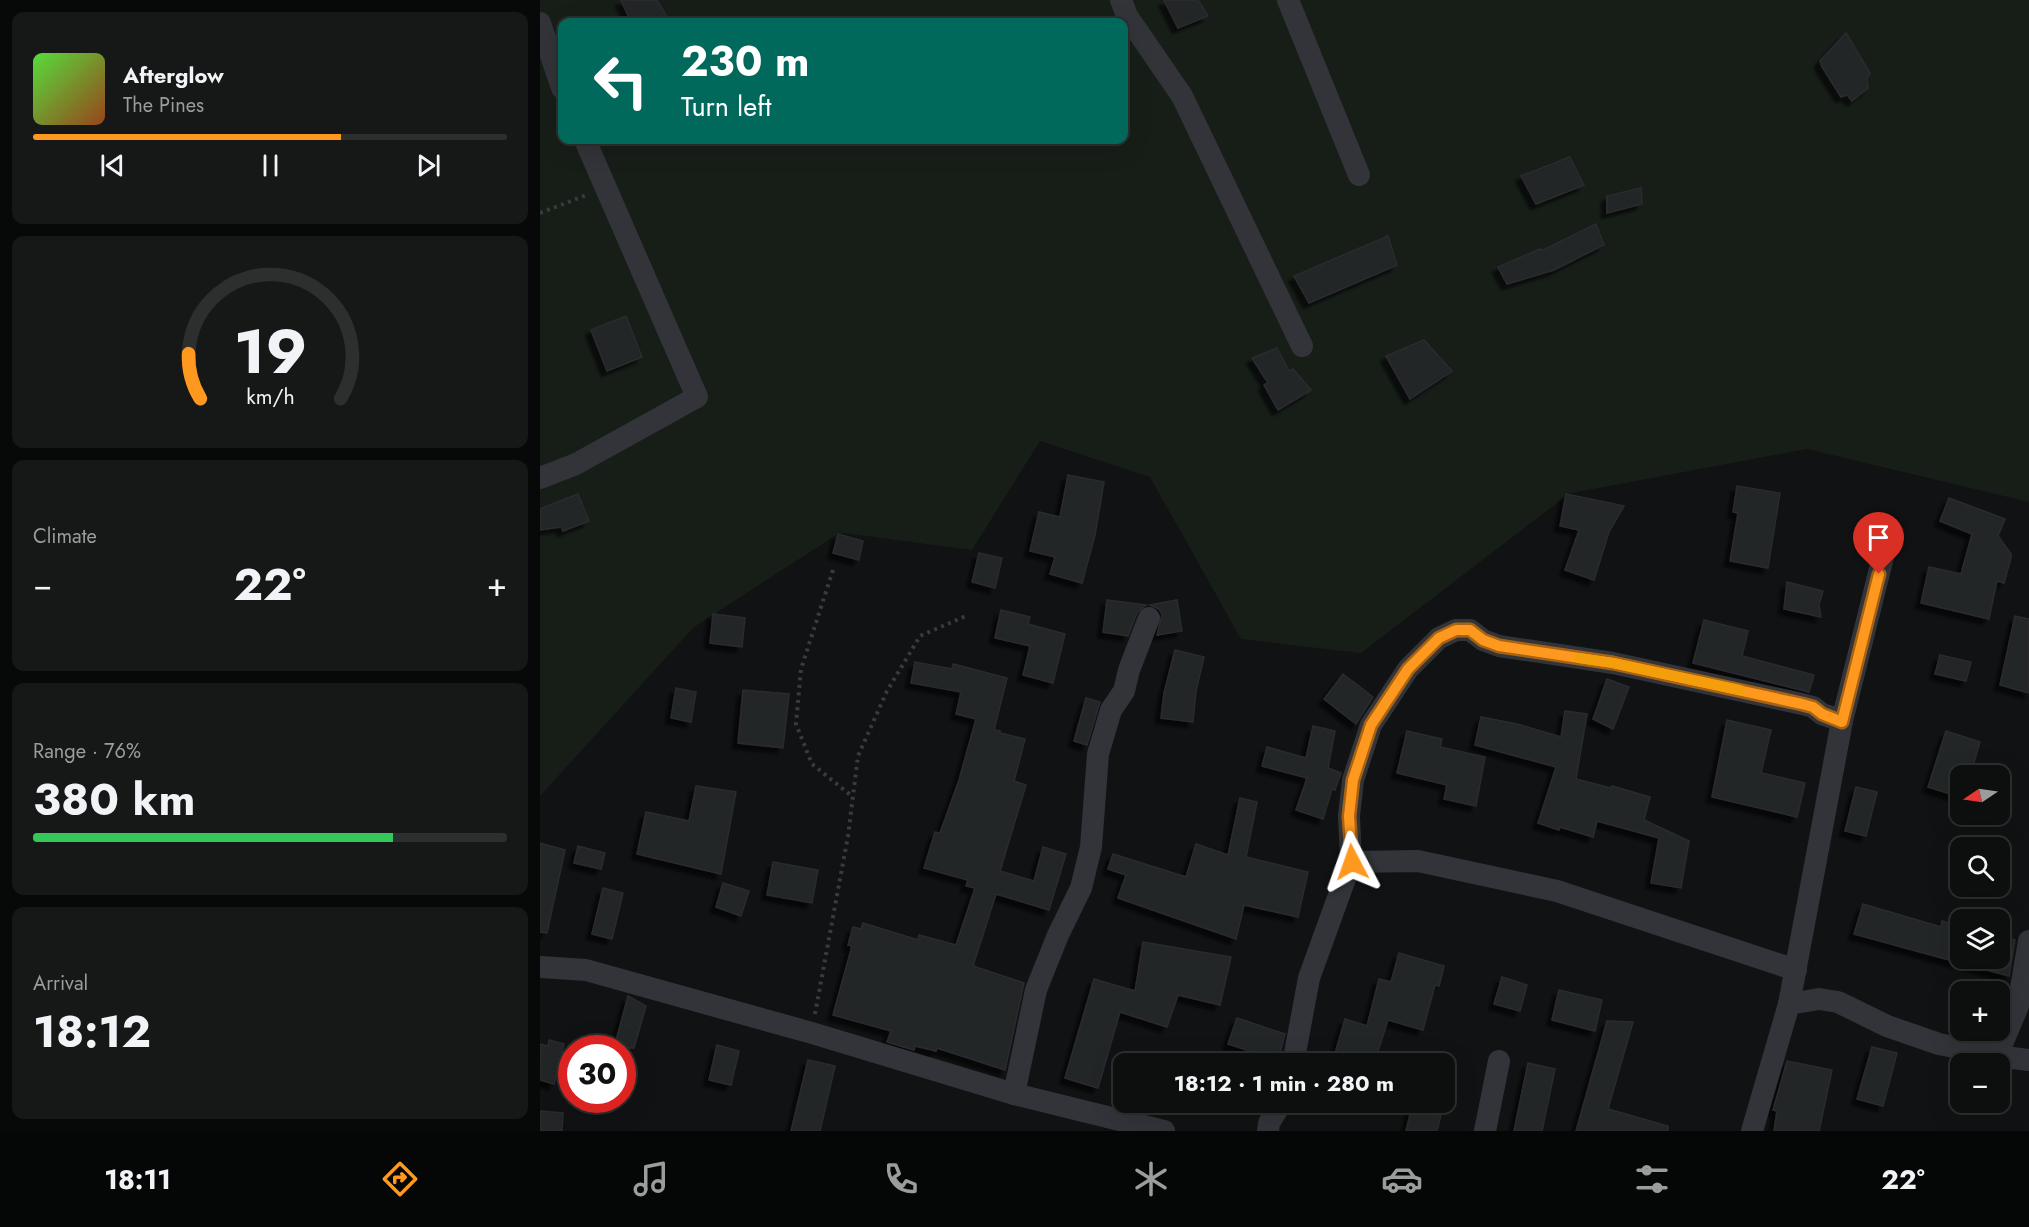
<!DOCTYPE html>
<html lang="en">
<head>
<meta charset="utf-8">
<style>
  body { margin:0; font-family:Jost,sans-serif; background:#161717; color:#f1f3f6; height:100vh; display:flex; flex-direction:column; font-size:22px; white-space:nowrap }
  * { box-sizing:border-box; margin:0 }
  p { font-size:20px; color:#9a9c9e }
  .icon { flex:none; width:33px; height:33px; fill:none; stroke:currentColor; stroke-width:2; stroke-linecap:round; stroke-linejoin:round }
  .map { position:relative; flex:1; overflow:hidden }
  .panel { display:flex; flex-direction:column; gap:12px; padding:12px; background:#070808; width:540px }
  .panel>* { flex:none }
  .hud { position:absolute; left:18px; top:18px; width:570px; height:126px; border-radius:12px; box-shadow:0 6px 24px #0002,0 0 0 2px #2d2e2e; background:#00695c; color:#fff; overflow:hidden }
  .needle { width:39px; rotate:257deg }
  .tools { position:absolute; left:1410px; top:765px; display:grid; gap:12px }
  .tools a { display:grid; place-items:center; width:60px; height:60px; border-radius:12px; background:#0d0e0e; box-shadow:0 6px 24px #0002,0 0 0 2px #2d2e2e; font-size:30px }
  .speed { position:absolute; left:18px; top:1035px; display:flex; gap:12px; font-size:30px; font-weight:700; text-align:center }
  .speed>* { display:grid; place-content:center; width:78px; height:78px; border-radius:50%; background:#0d0e0e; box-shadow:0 6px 24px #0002,0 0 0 2px #2d2e2e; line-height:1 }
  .speed .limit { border:9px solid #d22; background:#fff; color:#111 }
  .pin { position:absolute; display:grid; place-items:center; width:51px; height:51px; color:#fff; margin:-62px -26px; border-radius:50% 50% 50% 0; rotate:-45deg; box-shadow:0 0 6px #0007 }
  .pin .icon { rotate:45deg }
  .me { position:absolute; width:66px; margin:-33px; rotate:356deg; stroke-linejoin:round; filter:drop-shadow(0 0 4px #0008) }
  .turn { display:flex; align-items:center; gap:21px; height:126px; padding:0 24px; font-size:27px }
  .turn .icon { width:78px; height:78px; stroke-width:2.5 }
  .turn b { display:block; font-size:42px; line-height:51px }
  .big { font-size:45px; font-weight:700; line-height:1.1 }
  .panel .card { flex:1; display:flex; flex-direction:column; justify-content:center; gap:9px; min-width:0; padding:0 21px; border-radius:12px; background:#161717 }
  .panel .dial { align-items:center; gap:0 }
  .dial svg { height:156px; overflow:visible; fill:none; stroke:#2d2e2e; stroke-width:7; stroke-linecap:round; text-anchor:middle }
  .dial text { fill:#f1f3f6; stroke:none }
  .song { display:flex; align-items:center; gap:18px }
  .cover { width:72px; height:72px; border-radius:9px; background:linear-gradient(135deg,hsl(110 70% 55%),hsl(20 70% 35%)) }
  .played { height:6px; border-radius:3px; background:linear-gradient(90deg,#ff981e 65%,#2d2e2e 65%) }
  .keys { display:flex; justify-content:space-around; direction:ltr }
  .heat { display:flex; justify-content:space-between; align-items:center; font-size:33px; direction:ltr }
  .charge { height:9px; border-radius:4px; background:linear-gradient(90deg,#34c759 76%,#2d2e2e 0) }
  .trip { position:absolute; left:573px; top:1053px; width:342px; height:60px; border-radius:12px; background:#0d0e0e; box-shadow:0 6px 24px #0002,0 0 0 2px #2d2e2e; font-weight:700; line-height:60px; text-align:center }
  .tab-bar { display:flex; height:96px; justify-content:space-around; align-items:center; background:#050606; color:#9a9c9e }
  .tab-bar .icon { width:42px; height:42px }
  .tab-bar .selected { color:#ff981e }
  .tab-bar b { font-size:27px; color:#f1f3f6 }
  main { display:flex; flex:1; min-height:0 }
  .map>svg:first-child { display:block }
  .green { fill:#171e18; fill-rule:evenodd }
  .building { fill:#242527; stroke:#2b2c30; stroke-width:1.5; filter:url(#shadow) }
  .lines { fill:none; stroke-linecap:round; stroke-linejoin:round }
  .path { stroke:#383b40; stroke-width:4; stroke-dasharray:3 4.5; stroke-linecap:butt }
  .street { stroke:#323439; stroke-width:22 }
  .route-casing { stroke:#a66314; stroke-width:15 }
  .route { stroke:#ff981e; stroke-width:10 }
  .slow { stroke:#f59e0b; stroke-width:10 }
</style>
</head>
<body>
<main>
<section class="panel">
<div class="card">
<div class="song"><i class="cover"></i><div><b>Afterglow</b><p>The Pines</p></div></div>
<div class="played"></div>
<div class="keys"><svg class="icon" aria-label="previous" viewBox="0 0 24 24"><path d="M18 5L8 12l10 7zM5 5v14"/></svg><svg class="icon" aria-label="pause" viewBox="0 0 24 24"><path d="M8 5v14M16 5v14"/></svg><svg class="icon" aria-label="next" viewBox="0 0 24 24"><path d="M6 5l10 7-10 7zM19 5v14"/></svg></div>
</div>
<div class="card dial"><svg viewBox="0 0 100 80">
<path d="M14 69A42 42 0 1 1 86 69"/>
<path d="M14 69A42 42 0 0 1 8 46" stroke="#ff981e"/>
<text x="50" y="56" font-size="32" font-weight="700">19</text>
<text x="50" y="72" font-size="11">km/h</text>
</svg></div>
<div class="card"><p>Climate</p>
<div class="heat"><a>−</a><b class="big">22°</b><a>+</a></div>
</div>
<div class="card"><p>Range · 76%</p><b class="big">380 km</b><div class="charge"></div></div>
<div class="card"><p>Arrival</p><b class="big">18:12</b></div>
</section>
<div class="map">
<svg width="1489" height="1131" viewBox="0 0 1489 1131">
  <defs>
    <filter id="shadow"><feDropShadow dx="-5.5" dy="5.5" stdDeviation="1.5" flood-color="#0009"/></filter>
  </defs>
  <rect width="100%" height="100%" fill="#111213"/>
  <path class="green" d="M 0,0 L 1489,0 L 1489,502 L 1267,449 L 1026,494 L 1021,500 L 821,653 L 701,639 L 610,477 L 500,441 L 432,550 L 303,533 L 298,534 L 154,627 L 0,796 ZM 22,22 L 584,22 L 584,140 L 22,140 Z"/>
  <g class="building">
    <path d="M 81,0 L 117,0 L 127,17 L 118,22 L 91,22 Z"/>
    <path d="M 624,0 L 658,0 L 668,16 L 638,28 Z"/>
    <path d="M 1306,33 L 1330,73 L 1327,79 L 1328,88 L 1312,101 L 1307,95 L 1301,97 L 1282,67 L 1280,61 Z"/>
    <path d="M 1030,157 L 1044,185 L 996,204 L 981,176 Z"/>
    <path d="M 1101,188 L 1102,204 L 1067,213 L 1067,196 Z"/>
    <path d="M 1056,224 L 1064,245 L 1014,270 L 967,284 L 958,267 L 1000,249 L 1001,251 Z"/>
    <path d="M 848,236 L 857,265 L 769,303 L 754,276 Z"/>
    <path d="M 86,316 L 102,357 L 67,371 L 51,330 Z"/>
    <path d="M 884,340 L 912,371 L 870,399 L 846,356 Z"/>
    <path d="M 737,348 L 749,371 L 753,369 L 771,390 L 738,410 L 724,385 L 728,383 L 712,358 Z"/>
    <path d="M 528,475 L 564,482 L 555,535 L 542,583 L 510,574 L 515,557 L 490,551 L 499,512 L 520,517 Z"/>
    <path d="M 1197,486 L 1240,493 L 1228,568 L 1190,561 L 1198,513 L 1193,512 Z"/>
    <path d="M 38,494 L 49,521 L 23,531 L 21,527 L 0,530 L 0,509 Z"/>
    <path d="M 1026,494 L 1084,506 L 1069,532 L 1054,580 L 1025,570 L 1039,530 L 1020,526 Z"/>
    <path d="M 1409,498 L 1465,519 L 1458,536 L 1471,554 L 1471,558 L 1464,583 L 1457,581 L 1449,619 L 1381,603 L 1389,567 L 1421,574 L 1432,534 L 1400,521 Z"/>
    <path d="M 298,534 L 323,541 L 319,560 L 293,553 Z"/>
    <path d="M 439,553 L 462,558 L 455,588 L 432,582 Z"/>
    <path d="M 1247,582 L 1283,591 L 1279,605 L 1281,617 L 1244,609 Z"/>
    <path d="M 567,600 L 606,605 L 597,613 L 588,636 L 563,632 Z"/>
    <path d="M 637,600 L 642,631 L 617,635 L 622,615 L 619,609 L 610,605 Z"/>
    <path d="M 461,610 L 490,617 L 488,624 L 525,634 L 513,683 L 483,675 L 490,646 L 455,638 Z"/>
    <path d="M 173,614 L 205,618 L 202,647 L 170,643 Z"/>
    <path d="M 1475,616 L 1489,619 L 1489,693 L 1460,685 Z"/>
    <path d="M 1164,620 L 1208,631 L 1202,656 L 1274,675 L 1269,692 L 1153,663 Z"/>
    <path d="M 635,650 L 664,657 L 656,691 L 653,722 L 621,718 L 624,693 Z"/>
    <path d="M 1400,655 L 1431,662 L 1426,681 L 1395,674 Z"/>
    <path d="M 375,662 L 412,669 L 413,664 L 467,678 L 454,730 L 460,731 L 460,733 L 485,739 L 474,781 L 486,785 L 460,871 L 494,881 L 503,847 L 526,854 L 509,910 L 456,894 L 433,966 L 484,983 L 465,1070 L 397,1048 L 396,1051 L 375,1046 L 374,1050 L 347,1042 L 351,1031 L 293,1015 L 312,946 L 308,945 L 313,927 L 321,929 L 323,923 L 378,940 L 379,935 L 416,945 L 435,888 L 426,886 L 428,880 L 384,868 L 395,832 L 400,833 L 419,780 L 436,719 L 416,714 L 421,692 L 371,683 Z"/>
    <path d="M 803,674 L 833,697 L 816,724 L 784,699 Z"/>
    <path d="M 1067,679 L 1089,687 L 1073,729 L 1053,719 Z"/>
    <path d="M 136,688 L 156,692 L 151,722 L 131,718 Z"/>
    <path d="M 203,690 L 249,694 L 243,748 L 198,743 Z"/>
    <path d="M 546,698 L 560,702 L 547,745 L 534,741 Z"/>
    <path d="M 1025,711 L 1047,714 L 1036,779 L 1071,788 L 1072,786 L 1110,797 L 1104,820 L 1149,841 L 1141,888 L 1111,883 L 1119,838 L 1057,821 L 1053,837 L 1020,827 L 1019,830 L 998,823 L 1016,767 L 935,745 L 941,717 L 977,724 L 1021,737 Z"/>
    <path d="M 1187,720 L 1231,730 L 1221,773 L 1265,783 L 1257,817 L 1172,797 Z"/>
    <path d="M 773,726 L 795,731 L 788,768 L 801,773 L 795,790 L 792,789 L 783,819 L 756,810 L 767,778 L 722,766 L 727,747 L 766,758 Z"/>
    <path d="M 867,731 L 902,739 L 900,747 L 945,757 L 936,806 L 904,799 L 907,785 L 857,773 Z"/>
    <path d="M 1406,731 L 1440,742 L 1430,776 L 1420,776 L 1420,797 L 1388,787 Z"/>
    <path d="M 156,786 L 196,792 L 181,874 L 97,854 L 106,812 L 149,821 Z"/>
    <path d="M 1316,787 L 1337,792 L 1326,836 L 1305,831 Z"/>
    <path d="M 700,798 L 717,802 L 706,857 L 768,872 L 758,917 L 704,905 L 696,939 L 578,898 L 586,875 L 568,869 L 573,854 L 646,877 L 656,844 L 688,855 Z"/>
    <path d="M 0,843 L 25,850 L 7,933 L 0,932 Z"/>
    <path d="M 38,846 L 65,853 L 61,869 L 34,863 Z"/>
    <path d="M 233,862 L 278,870 L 272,903 L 227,895 Z"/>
    <path d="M 183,883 L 209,891 L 201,916 L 176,907 Z"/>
    <path d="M 63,888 L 83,893 L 72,939 L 52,934 Z"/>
    <path d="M 1323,904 L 1401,927 L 1402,921 L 1420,926 L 1420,963 L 1314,934 Z"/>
    <path d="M 1460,936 L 1475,940 L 1469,976 L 1424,964 L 1425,958 L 1460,958 Z"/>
    <path d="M 603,942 L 691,957 L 680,1005 L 638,995 L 627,1027 L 580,1012 L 558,1088 L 525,1078 L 554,979 L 595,991 Z"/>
    <path d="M 859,953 L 904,966 L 899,986 L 895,985 L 883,1030 L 848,1020 L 834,1064 L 792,1064 L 805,1019 L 827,1026 L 839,979 L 851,982 Z"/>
    <path d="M 962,977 L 987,985 L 980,1011 L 954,1004 Z"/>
    <path d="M 1019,990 L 1062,1000 L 1055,1031 L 1012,1020 Z"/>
    <path d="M 88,996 L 106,1006 L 94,1048 L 74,1048 Z"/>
    <path d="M 697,1018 L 745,1034 L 738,1060 L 688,1044 Z"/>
    <path d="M 1067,1021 L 1093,1022 L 1068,1109 L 1128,1126 L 1128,1131 L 1036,1131 Z"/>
    <path d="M 9,1040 L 24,1044 L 14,1084 L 0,1080 L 0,1044 L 8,1046 Z"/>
    <path d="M 177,1045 L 199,1051 L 191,1085 L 169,1080 Z"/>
    <path d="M 1332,1047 L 1357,1053 L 1343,1106 L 1317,1099 Z"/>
    <path d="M 268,1060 L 295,1066 L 280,1131 L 251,1131 Z"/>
    <path d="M 1247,1061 L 1292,1070 L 1279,1131 L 1234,1131 L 1237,1111 L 1233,1110 Z"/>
    <path d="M 988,1063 L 1015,1069 L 1002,1131 L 974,1131 Z"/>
    <path d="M 873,1102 L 885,1102 L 903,1107 L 897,1131 L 866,1131 Z"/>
    <path d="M 0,1111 L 23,1113 L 22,1131 L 0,1131 Z"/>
  </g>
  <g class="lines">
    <g class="path">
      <path d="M 0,213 L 49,194"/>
      <path d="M 293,570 L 261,669 L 256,724 L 272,764 L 313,797"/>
      <path d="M 275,1014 L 308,836 L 318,756 L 347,691 L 380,636 L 428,615"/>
    </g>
    <g class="street">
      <path d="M 581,0 L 587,16 L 642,96 L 762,346"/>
      <path d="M 748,0 L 819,175"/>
      <path d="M 0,23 L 22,88"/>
      <path d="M 0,478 L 36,464 L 157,397 L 45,140"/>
      <path d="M 811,862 L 878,861 L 1017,891 L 1256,970"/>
      <path d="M 1,967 L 46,970 L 272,1033 L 474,1094 L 624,1131"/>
      <path d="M 1249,1004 L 1279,999 L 1298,1002 L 1347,1026 L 1399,1044 L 1457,1056 L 1489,1060"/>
      <path d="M 1457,1056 L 1478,1006 L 1489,941"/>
      <path d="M 753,1064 L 769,978 L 811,862 L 809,816 L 813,780 L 831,725 L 868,669 L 899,638 L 916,630 L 930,630 L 943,640 L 959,646 L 1073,663 L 1262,704 L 1273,707 L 1282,714 L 1302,721"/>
      <path d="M 474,1094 L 496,990 L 518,935 L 541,888 L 551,847 L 558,754 L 571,710 L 584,691 L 589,670 L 609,618"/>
      <path d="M 728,1131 L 729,1123 L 742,1102"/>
      <path d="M 945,1131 L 959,1061"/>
      <path d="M 1212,1131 L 1249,1004 L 1302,721 L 1348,537"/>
    </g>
  </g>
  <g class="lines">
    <defs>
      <path id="route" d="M 812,862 L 809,816 L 813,780 L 831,725 L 868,669 L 899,638 L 916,630 L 930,630 L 943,640 L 959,646 L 1073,663 L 1262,704 L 1273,707 L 1282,714 L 1302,722 L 1339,574"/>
    </defs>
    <use href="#route" class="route-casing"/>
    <use href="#route" class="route"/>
    <path class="slow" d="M 1039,658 L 1073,663 L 1200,690"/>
  </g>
</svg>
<div class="tools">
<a><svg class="needle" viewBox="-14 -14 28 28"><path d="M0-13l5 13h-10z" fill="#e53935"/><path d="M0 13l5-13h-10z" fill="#9a9c9e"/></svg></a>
<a><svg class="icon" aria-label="search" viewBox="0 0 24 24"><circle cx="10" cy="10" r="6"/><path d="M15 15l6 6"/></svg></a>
<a><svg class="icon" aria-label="layers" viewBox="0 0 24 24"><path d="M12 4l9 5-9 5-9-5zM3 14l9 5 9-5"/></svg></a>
<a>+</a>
<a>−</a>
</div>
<div class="speed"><div class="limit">30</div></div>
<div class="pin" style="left:1339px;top:574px;background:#d93025"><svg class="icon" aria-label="arrive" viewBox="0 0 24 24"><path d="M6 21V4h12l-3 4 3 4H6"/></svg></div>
<svg class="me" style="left:812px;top:862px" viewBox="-20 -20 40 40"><path d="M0-17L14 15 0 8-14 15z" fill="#ff981e" stroke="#fff" stroke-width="4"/></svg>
<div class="trip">18:12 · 1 min · 280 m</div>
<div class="hud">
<div class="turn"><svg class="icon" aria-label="left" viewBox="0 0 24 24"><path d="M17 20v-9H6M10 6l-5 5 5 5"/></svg><div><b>230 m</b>Turn left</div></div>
</div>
</div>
</main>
<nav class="tab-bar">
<b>18:11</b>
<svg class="icon selected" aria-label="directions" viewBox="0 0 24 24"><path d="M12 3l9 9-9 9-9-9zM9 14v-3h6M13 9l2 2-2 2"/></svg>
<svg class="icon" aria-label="music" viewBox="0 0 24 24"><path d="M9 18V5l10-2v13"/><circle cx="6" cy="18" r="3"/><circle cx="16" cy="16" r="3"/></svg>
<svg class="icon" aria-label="phone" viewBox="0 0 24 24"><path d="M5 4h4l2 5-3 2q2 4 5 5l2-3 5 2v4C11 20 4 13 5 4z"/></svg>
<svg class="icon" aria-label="climate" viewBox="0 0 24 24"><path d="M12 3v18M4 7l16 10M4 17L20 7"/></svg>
<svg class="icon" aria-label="car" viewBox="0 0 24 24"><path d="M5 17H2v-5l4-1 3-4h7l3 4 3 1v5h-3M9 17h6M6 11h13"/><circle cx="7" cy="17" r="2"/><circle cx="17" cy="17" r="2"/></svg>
<svg class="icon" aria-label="filters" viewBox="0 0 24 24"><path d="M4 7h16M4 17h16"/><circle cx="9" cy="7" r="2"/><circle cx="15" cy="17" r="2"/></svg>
<b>22°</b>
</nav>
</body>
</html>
